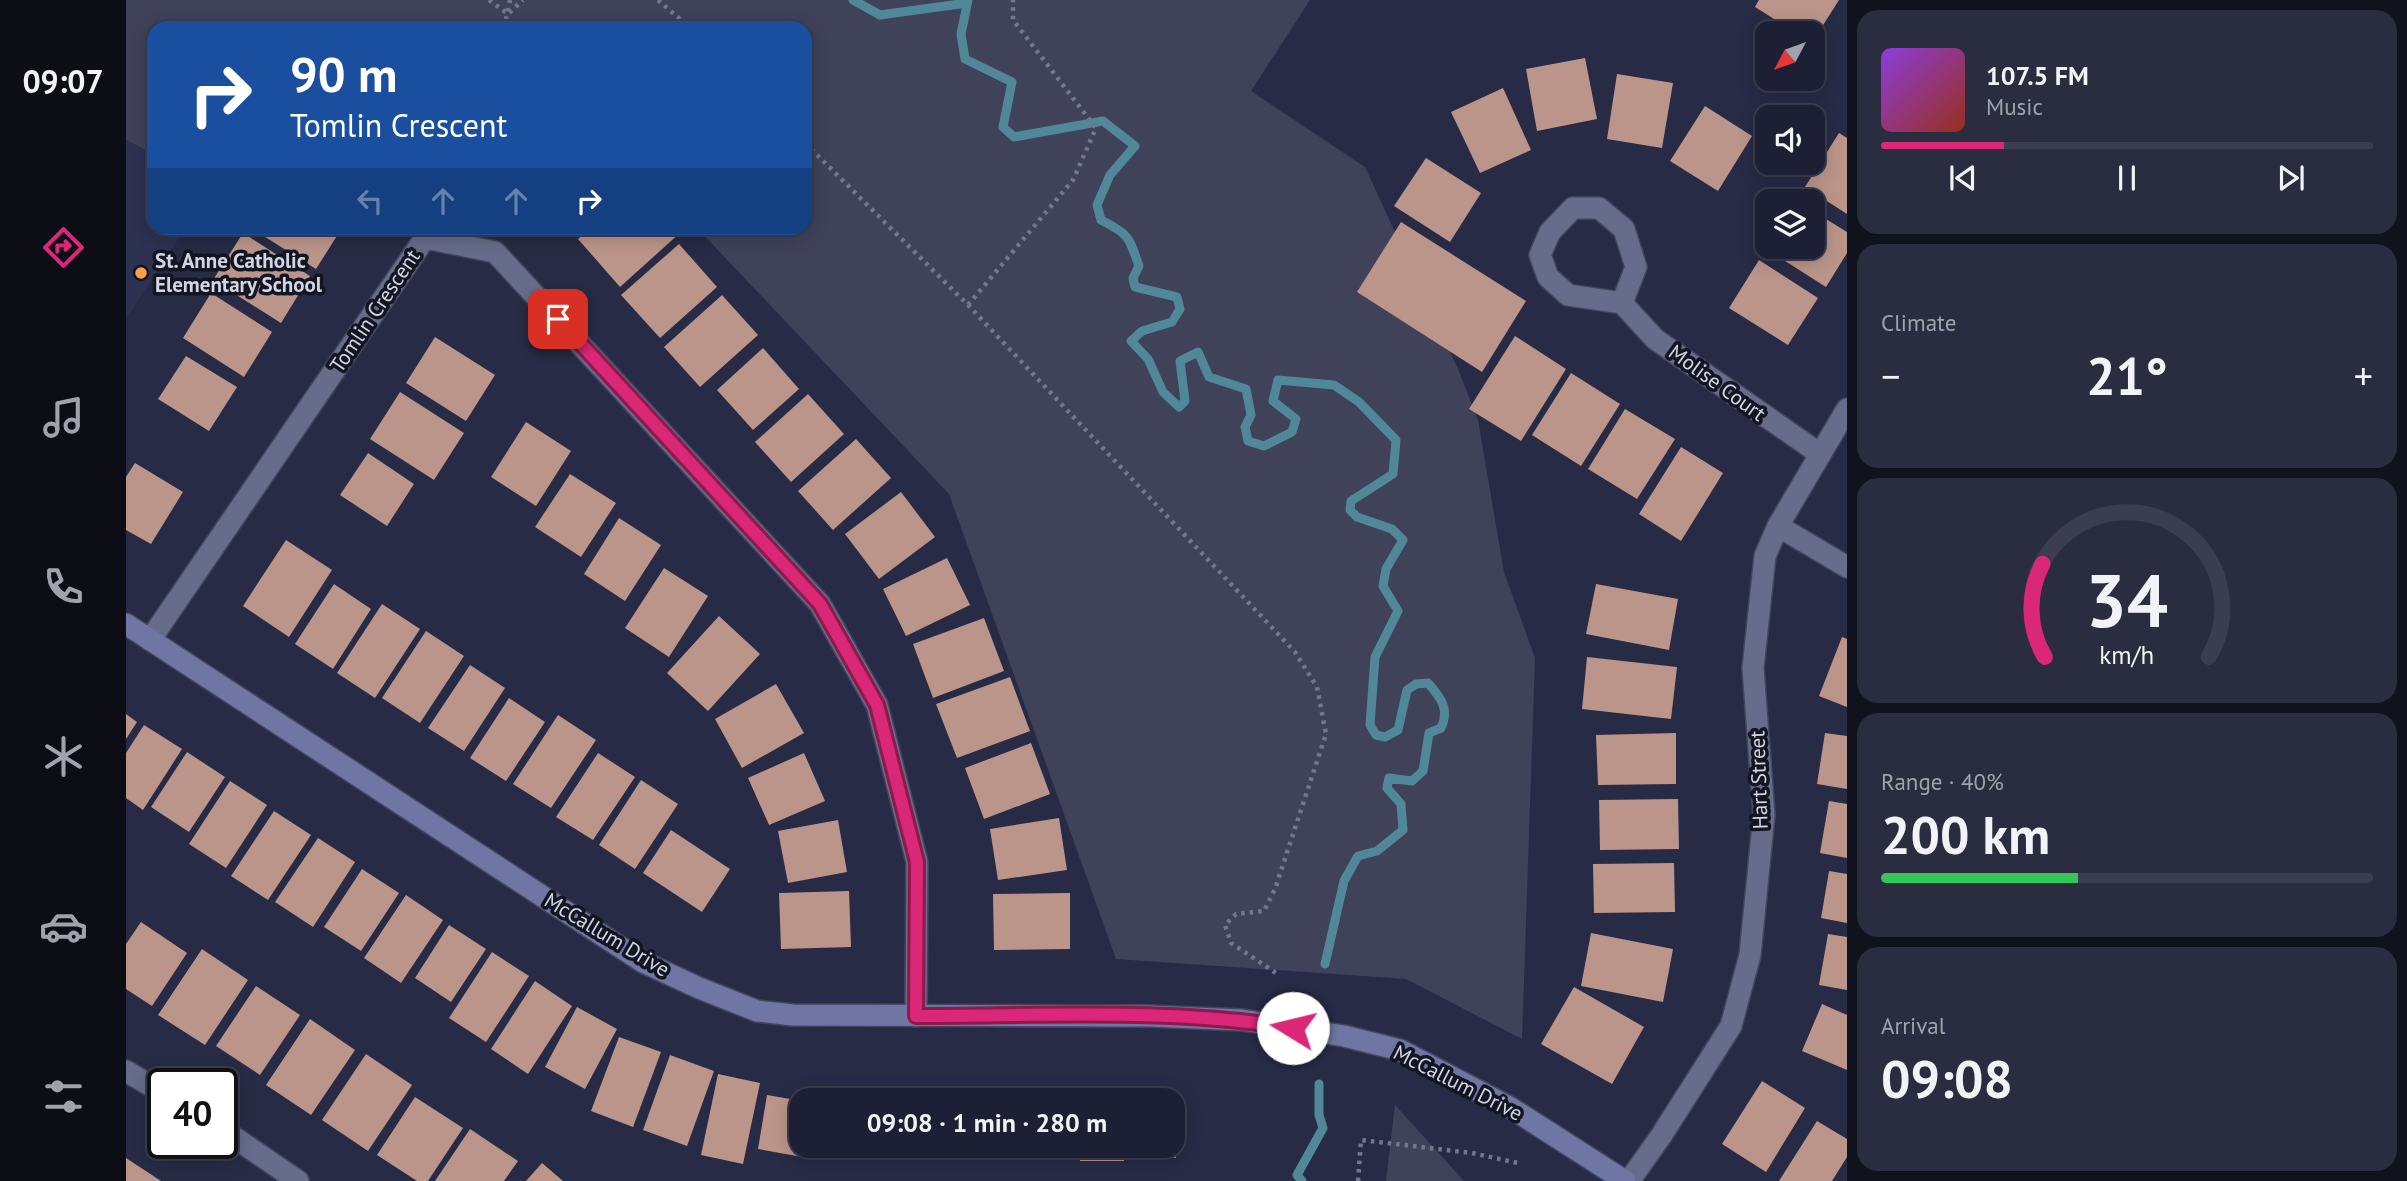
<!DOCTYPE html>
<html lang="en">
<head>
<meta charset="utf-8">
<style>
  body { margin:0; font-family:"PT Sans",sans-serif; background:#2a2d40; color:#f1f3f6; height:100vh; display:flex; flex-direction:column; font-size:26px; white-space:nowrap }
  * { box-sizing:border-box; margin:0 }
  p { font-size:23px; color:#a0a3ac }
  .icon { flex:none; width:38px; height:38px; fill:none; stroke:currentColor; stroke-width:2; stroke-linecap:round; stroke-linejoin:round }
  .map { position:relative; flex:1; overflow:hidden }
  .drawer { display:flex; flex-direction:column; gap:10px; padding:10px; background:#10121d; width:560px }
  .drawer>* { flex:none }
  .banner { position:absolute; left:21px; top:21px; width:665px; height:214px; border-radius:21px; box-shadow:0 4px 18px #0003,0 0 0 2px #3b3e4f; background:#1a4fa0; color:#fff; overflow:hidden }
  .needle { width:46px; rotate:229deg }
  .fabs { position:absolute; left:1629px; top:21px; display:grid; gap:14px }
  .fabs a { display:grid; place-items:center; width:70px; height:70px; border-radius:14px; background:#1d2034; box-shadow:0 4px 18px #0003,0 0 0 2px #3b3e4f; font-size:35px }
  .speed { position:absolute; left:21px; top:1068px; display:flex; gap:14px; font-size:35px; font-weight:700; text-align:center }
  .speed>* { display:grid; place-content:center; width:91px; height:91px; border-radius:50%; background:#1d2034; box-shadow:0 4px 18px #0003,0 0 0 2px #3b3e4f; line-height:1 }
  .speed .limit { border:4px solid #111; border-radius:10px; background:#fff; color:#111 }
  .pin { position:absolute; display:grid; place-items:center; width:60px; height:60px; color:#fff; margin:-30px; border-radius:14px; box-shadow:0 4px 10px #0006 }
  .me { position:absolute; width:77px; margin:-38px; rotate:279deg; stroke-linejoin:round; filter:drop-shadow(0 0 5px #0008) }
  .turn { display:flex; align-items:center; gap:24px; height:147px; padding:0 28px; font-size:32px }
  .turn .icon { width:91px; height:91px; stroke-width:2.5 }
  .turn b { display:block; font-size:49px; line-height:60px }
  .lanes { display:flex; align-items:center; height:66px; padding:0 28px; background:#0003; justify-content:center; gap:35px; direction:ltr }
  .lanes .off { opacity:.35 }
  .big { font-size:52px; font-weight:600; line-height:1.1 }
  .drawer .tile { flex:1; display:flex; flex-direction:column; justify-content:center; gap:10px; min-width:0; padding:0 24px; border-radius:21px; background:#2a2d40 }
  .drawer .dial { align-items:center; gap:0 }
  .dial svg { height:182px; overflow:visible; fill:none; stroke:#3b3e4f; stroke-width:7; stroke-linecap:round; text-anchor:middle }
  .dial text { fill:#f1f3f6; stroke:none }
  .song { display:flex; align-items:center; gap:21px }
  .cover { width:84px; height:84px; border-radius:10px; background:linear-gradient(135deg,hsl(270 70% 55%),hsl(10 70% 35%)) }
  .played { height:7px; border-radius:4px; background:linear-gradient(90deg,#db2777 25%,#3b3e4f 25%) }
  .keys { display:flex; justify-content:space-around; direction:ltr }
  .heat { display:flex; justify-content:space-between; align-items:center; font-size:38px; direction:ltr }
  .charge { height:10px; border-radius:5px; background:linear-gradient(90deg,#34c759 40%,#3b3e4f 0) }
  .trip { position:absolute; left:663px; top:1088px; width:396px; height:70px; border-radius:21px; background:#1d2034; box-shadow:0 4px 18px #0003,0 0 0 2px #3b3e4f; font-weight:600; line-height:70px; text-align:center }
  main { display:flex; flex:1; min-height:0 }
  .dock { display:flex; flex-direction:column; width:126px; justify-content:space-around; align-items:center; background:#0c0d15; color:#a0a3ac }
  .dock .icon { width:49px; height:49px }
  .dock .current { color:#db2777 }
  .dock b { font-size:32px; color:#f1f3f6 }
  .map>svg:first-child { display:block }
  .built { fill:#2d3152 }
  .green { fill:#3f4259 }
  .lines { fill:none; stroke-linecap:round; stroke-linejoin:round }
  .stream { stroke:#518897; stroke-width:9 }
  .building { fill:#bb958a }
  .street-casing { stroke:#43455c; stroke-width:24 }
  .secondary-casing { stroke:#43455c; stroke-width:24 }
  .path { stroke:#73778d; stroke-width:4.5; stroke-dasharray:3.5 5; stroke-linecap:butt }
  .street { stroke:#676c8b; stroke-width:21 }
  .secondary { stroke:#6f76a3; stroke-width:21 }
  .route-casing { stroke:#8e194d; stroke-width:18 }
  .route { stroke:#db2777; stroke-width:12 }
  .poi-dot { fill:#f9a04c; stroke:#131521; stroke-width:2.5 }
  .labels { text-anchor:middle; stroke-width:7; stroke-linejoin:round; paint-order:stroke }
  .poi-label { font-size:21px; font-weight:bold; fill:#d1d5e6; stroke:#131521; text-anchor:start }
  .street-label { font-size:21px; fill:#d1d5e6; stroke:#131521 }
</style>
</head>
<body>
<main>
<nav class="dock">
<b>09:07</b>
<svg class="icon current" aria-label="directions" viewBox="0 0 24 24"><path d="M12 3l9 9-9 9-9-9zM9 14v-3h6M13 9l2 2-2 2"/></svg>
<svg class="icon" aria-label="music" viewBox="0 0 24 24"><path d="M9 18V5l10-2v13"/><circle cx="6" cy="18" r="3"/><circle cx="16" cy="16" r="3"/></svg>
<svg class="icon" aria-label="phone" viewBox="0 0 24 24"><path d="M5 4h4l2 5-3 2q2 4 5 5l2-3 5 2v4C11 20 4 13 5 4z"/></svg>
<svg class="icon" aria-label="climate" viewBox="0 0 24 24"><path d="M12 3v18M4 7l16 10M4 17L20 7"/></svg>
<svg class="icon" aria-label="car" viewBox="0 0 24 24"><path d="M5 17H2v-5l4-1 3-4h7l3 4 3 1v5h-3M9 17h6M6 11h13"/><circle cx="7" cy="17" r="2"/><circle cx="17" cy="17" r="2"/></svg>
<svg class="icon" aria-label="filters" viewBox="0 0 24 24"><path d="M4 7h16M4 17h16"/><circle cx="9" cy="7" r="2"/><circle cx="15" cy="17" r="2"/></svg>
</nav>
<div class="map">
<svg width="1721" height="1181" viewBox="0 0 1721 1181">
  <rect width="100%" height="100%" fill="#272b45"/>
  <path class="built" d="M 0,140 L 28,154 L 28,228 L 60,228 L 0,319 Z"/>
  <g class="green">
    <path d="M 0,0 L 1184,0 L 1125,91 L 1239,167 L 1332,369 L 1352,420 L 1378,572 L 1409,658 L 1396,1039 L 1280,979 L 990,959 L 823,494 L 571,228 L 679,228 L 679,28 L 28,28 L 28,154 L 0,140 Z"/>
    <path d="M 1269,1105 L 1338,1181 L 1260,1181 Z"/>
  </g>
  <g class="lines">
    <g class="stream">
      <path d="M 727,0 L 754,15 L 841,3"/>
      <path d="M 842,0 L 835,34 L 839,59 L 886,82 L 877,127 L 888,137 L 977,121 L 1009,146 L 984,175 L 971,205 L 975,220 C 1003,234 1003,237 1013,266 L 1007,278 L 1009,287 L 1051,297 L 1054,309 L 1046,322 L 1016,331 L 1005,341 L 1022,359 L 1037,392 L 1053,407 L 1059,401 L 1054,361 L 1072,352 L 1083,377 L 1120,389 L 1125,415 L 1119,427 L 1122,441 L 1138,446 L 1166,432 L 1170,419 L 1147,401 L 1152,380 L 1208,385 L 1233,402 L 1270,440 L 1267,474 L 1225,501 L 1224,510 L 1231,517 L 1266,529 L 1277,540 L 1260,569 L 1257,586 L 1272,611 L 1249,657 L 1244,725 L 1250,735 L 1259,737 L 1272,730 L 1281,690 L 1290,684 L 1302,683 C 1315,698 1324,709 1315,728 L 1303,733 L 1297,771 L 1286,781 L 1263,778 L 1261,788 L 1275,804 L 1277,830 L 1251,851 L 1232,856 L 1218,881 L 1199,964"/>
      <path d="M 1176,1181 L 1171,1175 L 1197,1128 L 1193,1115 L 1193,1084"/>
    </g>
  </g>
  <g class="building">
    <path d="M 1633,0 L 1713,0 L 1687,41 L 1687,33 L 1670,33 L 1629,7 Z"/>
    <path d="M 1459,58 L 1471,119 L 1411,131 L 1400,69 Z"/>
    <path d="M 1491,74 L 1547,83 L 1536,148 L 1481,139 Z"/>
    <path d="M 1377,88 L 1405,150 L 1354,173 L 1325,112 Z"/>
    <path d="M 1579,106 L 1626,136 L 1592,191 L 1544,161 Z"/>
    <path d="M 1713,133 L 1721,138 L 1721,214 L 1679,187 Z"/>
    <path d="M 1300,158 L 1355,193 L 1324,242 L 1268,206 Z"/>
    <path d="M 1661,194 L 1672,201 L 1657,201 Z"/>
    <path d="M 1687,211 L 1721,232 L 1721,253 L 1700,287 L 1631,243 L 1642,226 L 1642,247 L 1687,247 Z"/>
    <path d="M 1275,222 L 1400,301 L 1356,372 L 1231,292 Z"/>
    <path d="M 125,228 L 216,228 L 190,269 Z"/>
    <path d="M 465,228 L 550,228 L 555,232 L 494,287 L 452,239 Z"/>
    <path d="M 117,233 L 184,276 L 155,323 L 87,280 Z"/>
    <path d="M 553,244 L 591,287 L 534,338 L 495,295 Z"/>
    <path d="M 1633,260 L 1692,298 L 1662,345 L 1603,308 Z"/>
    <path d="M 85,293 L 146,332 L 118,377 L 57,338 Z"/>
    <path d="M 596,295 L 632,335 L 574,387 L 538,347 Z"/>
    <path d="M 1389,336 L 1440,369 L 1395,441 L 1343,409 Z"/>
    <path d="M 309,337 L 369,375 L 340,421 L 280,383 Z"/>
    <path d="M 637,348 L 673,389 L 627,430 L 591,390 Z"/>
    <path d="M 60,356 L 111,387 L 83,431 L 32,399 Z"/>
    <path d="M 1445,373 L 1494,404 L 1455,466 L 1406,435 Z"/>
    <path d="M 274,392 L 338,433 L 308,480 L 244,439 Z"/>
    <path d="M 682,394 L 718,434 L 665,482 L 629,442 Z"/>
    <path d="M 1499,409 L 1549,439 L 1511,499 L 1462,469 Z"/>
    <path d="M 400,422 L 445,451 L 410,506 L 365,477 Z"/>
    <path d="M 730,439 L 765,478 L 707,530 L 672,491 Z"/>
    <path d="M 1555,447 L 1597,473 L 1555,541 L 1513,514 Z"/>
    <path d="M 242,453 L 288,484 L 261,526 L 214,495 Z"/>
    <path d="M 9,463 L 57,492 L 25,544 L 0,530 L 0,477 Z"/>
    <path d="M 444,474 L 490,503 L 455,557 L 409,527 Z"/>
    <path d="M 775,492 L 809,537 L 753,579 L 719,534 Z"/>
    <path d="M 493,518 L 535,545 L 499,601 L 458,574 Z"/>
    <path d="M 160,540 L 206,570 L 163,637 L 117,606 Z"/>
    <path d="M 821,558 L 844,605 L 780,636 L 757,589 Z"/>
    <path d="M 538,568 L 582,596 L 543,657 L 499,628 Z"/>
    <path d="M 208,584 L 245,609 L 207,669 L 169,644 Z"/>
    <path d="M 1470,584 L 1552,599 L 1543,650 L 1460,634 Z"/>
    <path d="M 256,604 L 294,629 L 249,698 L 211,673 Z"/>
    <path d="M 593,616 L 634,654 L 582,711 L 541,673 Z"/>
    <path d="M 858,618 L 878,671 L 807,698 L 787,644 Z"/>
    <path d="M 300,631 L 338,656 L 294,723 L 256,698 Z"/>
    <path d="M 1716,637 L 1721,639 L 1721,707 L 1693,696 Z"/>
    <path d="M 1461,657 L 1551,667 L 1545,719 L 1456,709 Z"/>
    <path d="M 344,665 L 379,688 L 338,751 L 302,728 Z"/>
    <path d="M 884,677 L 904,731 L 831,758 L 810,704 Z"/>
    <path d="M 650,684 L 678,733 L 616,768 L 589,719 Z"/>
    <path d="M 383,698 L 419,722 L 380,781 L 344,758 Z"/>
    <path d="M 0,714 L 11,722 L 0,739 Z"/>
    <path d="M 432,715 L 470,740 L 425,808 L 387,784 Z"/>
    <path d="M 18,725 L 56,749 L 17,810 L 0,798 L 0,753 Z"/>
    <path d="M 1550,733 L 1550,784 L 1472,785 L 1470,735 Z"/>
    <path d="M 1699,733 L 1721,736 L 1721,789 L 1691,784 Z"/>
    <path d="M 905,743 L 924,794 L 858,819 L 839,768 Z"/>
    <path d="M 61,752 L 99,777 L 63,832 L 25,807 Z"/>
    <path d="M 472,753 L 509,777 L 467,840 L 430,817 Z"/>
    <path d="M 678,753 L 699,801 L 643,825 L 622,778 Z"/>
    <path d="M 515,780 L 552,804 L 509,869 L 473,845 Z"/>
    <path d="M 104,781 L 141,805 L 100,868 L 63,844 Z"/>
    <path d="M 1552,799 L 1553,849 L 1474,850 L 1473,800 Z"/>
    <path d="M 1703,801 L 1721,804 L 1721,858 L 1694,853 Z"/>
    <path d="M 148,811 L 185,835 L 142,900 L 105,876 Z"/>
    <path d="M 933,818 L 941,870 L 872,880 L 864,829 Z"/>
    <path d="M 712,820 L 721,872 L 662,883 L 652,831 Z"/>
    <path d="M 545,830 L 604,869 L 576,912 L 517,873 Z"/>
    <path d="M 192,838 L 229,862 L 187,927 L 149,902 Z"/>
    <path d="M 1548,863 L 1549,912 L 1468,913 L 1467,864 Z"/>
    <path d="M 236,869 L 273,893 L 235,951 L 198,927 Z"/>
    <path d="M 1703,871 L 1721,874 L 1721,923 L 1695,918 Z"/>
    <path d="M 723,891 L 725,947 L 655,949 L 653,893 Z"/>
    <path d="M 944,893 L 944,949 L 868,950 L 867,894 Z"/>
    <path d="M 280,895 L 317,920 L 275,983 L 238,958 Z"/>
    <path d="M 15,922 L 61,953 L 26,1006 L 0,989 L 0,944 Z"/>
    <path d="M 323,925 L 360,949 L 325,1002 L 289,978 Z"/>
    <path d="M 1465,933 L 1547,949 L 1537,1002 L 1455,986 Z"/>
    <path d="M 1702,934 L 1721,937 L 1721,990 L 1693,985 Z"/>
    <path d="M 76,949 L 122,980 L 79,1045 L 32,1015 Z"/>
    <path d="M 366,952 L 403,976 L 360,1042 L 323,1018 Z"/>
    <path d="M 409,981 L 446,1006 L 402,1074 L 365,1049 Z"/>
    <path d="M 130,986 L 174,1015 L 134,1075 L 90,1046 Z"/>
    <path d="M 1448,987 L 1518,1027 L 1486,1084 L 1415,1044 Z"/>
    <path d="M 1696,1004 L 1721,1015 L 1721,1070 L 1676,1051 Z"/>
    <path d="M 451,1007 L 491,1029 L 459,1089 L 419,1067 Z"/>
    <path d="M 184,1019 L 229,1050 L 185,1115 L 140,1085 Z"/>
    <path d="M 493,1037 L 535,1052 L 507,1127 L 465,1111 Z"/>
    <path d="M 240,1054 L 286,1085 L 242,1151 L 196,1120 Z"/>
    <path d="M 544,1055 L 588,1071 L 561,1146 L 517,1130 Z"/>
    <path d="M 592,1074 L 634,1083 L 617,1164 L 575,1155 Z"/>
    <path d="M 1636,1081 L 1679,1108 L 1640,1172 L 1596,1144 Z"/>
    <path d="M 842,1088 L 842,1101 L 796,1101 L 796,1089 Z"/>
    <rect x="849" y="1088" width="44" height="13"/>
    <rect x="954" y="1089" width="44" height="12"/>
    <path d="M 790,1090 L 790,1101 L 746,1101 L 746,1091 Z"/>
    <path d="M 694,1091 L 739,1093 L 738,1101 L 693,1101 Z"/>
    <rect x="899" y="1091" width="47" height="10"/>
    <path d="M 1005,1092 L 1050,1092 L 1050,1158 L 1005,1158 L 1005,1146 L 1046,1146 L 1046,1101 L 1005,1101 Z"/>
    <path d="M 641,1095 L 676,1101 L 676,1146 L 678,1146 L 676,1157 L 632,1149 Z"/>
    <path d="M 289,1097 L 337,1128 L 302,1181 L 291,1181 L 251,1155 Z"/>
    <path d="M 1691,1121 L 1721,1139 L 1721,1157 L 1706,1181 L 1653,1181 Z"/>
    <path d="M 344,1129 L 392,1161 L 378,1181 L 309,1181 Z"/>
    <path d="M 691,1146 L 736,1146 L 736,1157 L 691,1155 Z"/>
    <path d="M 796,1146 L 842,1146 L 842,1153 L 797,1153 Z"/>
    <rect x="849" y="1146" width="44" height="7"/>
    <rect x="954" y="1146" width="44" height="15"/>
    <path d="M 0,1158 L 35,1181 L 0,1181 Z"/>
    <path d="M 416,1163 L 437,1181 L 400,1181 Z"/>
  </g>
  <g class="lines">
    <defs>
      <g id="street">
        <path d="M 1496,303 L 1442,295 L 1422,277 L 1414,255 L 1424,232 L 1447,208 L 1473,208 L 1498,229 L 1510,267 L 1496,303 L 1529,339 L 1694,454"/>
        <path d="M 1652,526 L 1721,567"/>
        <path d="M 24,640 L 299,238 L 369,252 L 694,604 L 751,705 L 791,862 L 790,1016"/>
        <path d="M 0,1071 L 37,1093"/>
        <path d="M 96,1129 L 172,1181"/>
        <path d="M 1503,1181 L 1535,1136 L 1605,1026 L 1624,955 L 1638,815 L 1627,668 L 1639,556 L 1652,526 L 1721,409"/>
      </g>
      <path id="secondary" d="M 0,624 L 517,962 L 573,988 L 631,1011 L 667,1015 L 1023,1016 L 1116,1020 L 1218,1036 L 1274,1050 L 1385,1108 L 1499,1181"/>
    </defs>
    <use href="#street" class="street-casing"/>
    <use href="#secondary" class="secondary-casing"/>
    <g class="path">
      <path d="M 363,0 L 382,14 L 397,0"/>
      <path d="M 532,0 L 564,28"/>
      <path d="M 378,28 L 384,0"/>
      <path d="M 679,143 L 842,305 L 1169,652 L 1191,687 L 1200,734 L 1149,889 L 1138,911 L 1110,914 L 1099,925 L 1105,943 L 1153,975"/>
      <path d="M 842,305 L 947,180 L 970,128 L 887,20 L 887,0"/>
      <path d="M 1232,1181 L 1235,1140 L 1346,1153 L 1392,1163"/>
    </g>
    <use href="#street" class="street"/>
    <use href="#secondary" class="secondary"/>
  </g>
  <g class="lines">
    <defs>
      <path id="route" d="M 432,319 L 694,604 L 751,705 L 791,862 L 790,1016 C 913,1016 1046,1008 1167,1028"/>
    </defs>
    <use href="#route" class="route-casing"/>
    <use href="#route" class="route"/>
  </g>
  <circle class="poi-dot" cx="15" cy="273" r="7"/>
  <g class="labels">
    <g class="poi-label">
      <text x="29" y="268">St. Anne Catholic<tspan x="29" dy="24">Elementary School</tspan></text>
    </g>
    <g class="street-label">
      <text transform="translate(249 311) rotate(-56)" y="7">Tomlin Crescent</text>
      <text transform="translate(1591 383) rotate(36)" y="7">Molise Court</text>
      <text transform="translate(1633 780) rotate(-92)" y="7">Hart Street</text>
      <text transform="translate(481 935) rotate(31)" y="7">McCallum Drive</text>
      <text transform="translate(1332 1083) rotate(27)" y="7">McCallum Drive</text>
    </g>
  </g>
</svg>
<div class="fabs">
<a><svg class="needle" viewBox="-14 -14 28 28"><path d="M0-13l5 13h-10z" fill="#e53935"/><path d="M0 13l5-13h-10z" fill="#a0a3ac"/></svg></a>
<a><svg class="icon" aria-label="sound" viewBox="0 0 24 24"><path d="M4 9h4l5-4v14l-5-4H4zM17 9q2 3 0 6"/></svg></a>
<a><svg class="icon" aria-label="layers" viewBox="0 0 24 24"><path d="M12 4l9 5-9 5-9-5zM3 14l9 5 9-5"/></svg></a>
</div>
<div class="speed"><div class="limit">40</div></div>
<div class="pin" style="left:432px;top:319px;background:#d93025"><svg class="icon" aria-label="arrive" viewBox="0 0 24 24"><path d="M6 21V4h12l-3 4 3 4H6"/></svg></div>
<svg class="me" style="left:1167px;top:1028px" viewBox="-20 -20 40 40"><circle r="19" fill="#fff"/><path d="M0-13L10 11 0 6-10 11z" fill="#db2777"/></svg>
<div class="trip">09:08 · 1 min · 280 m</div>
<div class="banner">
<div class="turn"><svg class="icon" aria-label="right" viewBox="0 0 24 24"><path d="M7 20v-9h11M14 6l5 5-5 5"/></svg><div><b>90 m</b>Tomlin Crescent</div></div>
<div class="lanes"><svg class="icon off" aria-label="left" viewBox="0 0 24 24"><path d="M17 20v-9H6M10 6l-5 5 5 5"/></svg><svg class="icon off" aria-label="ahead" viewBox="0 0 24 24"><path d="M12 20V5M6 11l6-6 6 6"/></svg><svg class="icon off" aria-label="ahead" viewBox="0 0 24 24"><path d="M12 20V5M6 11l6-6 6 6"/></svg><svg class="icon" aria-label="right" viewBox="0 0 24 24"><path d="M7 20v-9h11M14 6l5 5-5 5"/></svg></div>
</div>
</div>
<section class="drawer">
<div class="tile">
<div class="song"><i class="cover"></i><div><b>107.5 FM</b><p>Music</p></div></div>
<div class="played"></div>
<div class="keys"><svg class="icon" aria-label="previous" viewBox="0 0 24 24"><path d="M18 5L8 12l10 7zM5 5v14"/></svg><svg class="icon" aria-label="pause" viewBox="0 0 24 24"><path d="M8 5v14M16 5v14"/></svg><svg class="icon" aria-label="next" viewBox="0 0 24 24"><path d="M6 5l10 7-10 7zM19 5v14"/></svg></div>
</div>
<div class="tile"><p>Climate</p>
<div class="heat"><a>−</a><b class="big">21°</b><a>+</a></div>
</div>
<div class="tile dial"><svg viewBox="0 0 100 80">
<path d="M14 69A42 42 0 1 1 86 69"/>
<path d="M14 69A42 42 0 0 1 13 28" stroke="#db2777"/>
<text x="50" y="56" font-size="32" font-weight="700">34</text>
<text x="50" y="72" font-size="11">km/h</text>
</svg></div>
<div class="tile"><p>Range · 40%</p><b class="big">200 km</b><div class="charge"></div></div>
<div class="tile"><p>Arrival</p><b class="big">09:08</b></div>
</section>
</main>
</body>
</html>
